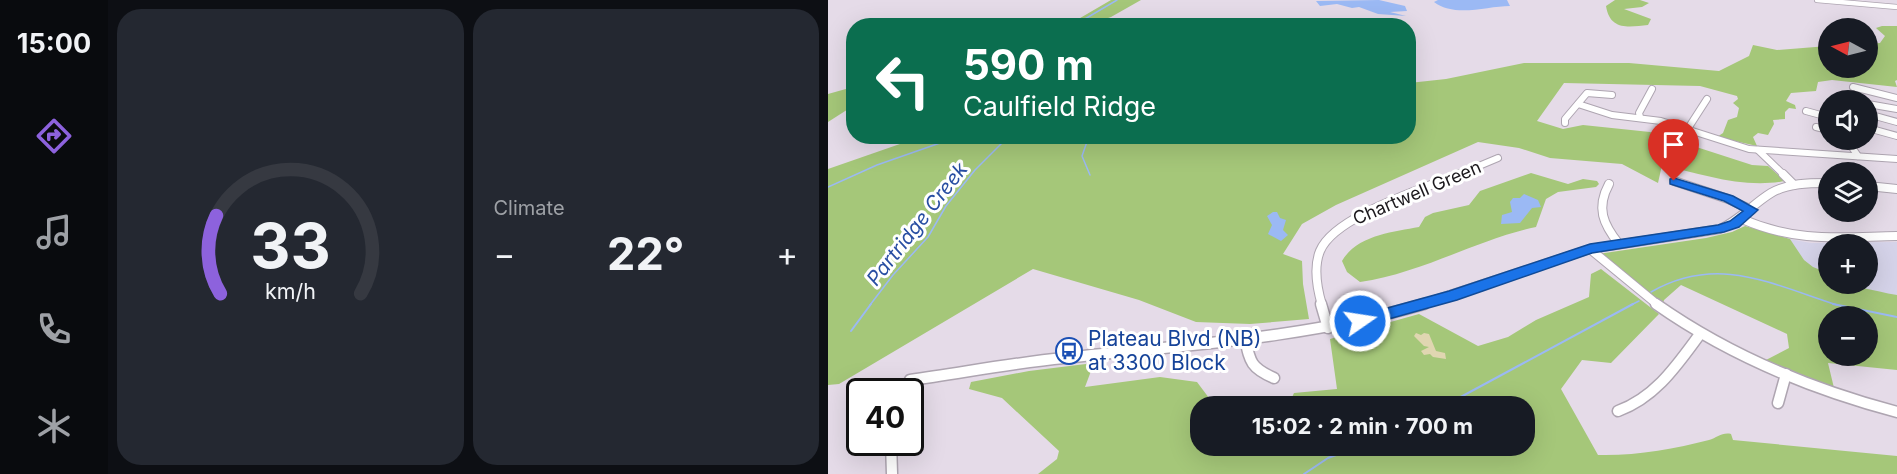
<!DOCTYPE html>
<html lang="en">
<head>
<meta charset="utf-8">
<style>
  body { margin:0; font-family:Inter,sans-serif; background:#242831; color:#f1f3f6; height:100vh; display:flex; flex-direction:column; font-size:22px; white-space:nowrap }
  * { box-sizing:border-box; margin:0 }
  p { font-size:20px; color:#9ea1a6 }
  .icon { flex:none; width:33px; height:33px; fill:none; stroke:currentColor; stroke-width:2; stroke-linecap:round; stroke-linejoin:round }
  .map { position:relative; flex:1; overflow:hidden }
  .panel { display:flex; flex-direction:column; gap:9px; padding:9px; background:#0d0f14; width:720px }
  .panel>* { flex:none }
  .hud { position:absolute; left:18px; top:18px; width:570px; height:126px; border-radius:24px; box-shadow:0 6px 24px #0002; background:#0b6e4f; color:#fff; overflow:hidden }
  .needle { width:39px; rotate:277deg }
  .tools { position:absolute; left:990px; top:18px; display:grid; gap:12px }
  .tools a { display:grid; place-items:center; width:60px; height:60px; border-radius:50%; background:#171b24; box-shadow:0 6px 24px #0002; font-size:30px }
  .speed { position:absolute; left:18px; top:378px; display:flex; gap:12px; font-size:30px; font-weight:700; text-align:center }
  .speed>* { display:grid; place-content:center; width:78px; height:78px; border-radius:50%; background:#171b24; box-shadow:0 6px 24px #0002; line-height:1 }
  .speed .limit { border:3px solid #111; border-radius:9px; background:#fff; color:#111 }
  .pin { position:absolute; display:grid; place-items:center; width:51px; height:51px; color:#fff; margin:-62px -26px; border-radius:50% 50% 50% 0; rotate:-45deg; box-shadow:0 0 6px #0007 }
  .pin .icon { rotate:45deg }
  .me { position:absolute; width:66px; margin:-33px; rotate:77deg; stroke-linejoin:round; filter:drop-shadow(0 0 4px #0008) }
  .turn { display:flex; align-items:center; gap:21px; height:126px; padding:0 18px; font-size:27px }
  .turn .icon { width:78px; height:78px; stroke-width:2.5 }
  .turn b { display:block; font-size:42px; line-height:51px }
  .big { font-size:45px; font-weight:700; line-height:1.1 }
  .panel .widget { flex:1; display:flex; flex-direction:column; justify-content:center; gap:9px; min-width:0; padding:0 21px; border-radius:24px; background:#242831 }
  .panel .dial { align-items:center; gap:0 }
  .dial svg { height:156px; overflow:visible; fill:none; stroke:#363941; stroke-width:7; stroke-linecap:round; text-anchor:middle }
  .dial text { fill:#f1f3f6; stroke:none }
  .heat { display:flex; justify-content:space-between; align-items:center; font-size:33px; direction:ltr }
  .panel .tiles { flex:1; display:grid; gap:9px; grid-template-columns:repeat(2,1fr) }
  .trip { position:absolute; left:362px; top:396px; width:345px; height:60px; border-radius:24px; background:#171b24; box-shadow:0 6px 24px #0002; font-weight:700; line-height:60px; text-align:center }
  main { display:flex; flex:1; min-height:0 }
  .tab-bar { display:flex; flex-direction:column; width:108px; justify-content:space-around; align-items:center; background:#090b0e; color:#9ea1a6 }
  .tab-bar .icon { width:42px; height:42px }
  .tab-bar .current { color:#8d62dd }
  .tab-bar b { font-size:27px; color:#f1f3f6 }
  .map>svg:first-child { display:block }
  .education { fill:#d5d3e9 }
  .green { fill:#a5c779; fill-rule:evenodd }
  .sand { fill:#e0d6b1 }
  .water { fill:#9bb9f4 }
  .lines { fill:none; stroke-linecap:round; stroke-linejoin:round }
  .stream-far1 { stroke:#9bb9f4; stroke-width:1.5 }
  .stream { stroke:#9bb9f4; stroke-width:2 }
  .minor-far3-casing { stroke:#aea5b1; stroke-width:6 }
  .minor-far2-casing { stroke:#aea5b1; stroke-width:8 }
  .minor-far1-casing { stroke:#aea5b1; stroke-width:10 }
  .minor-casing { stroke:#aea5b1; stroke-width:13 }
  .minor-far3 { stroke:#fff; stroke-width:4.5 }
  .minor-far2 { stroke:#fff; stroke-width:6 }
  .minor-far1 { stroke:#fff; stroke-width:8 }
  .minor { stroke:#fff; stroke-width:10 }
  .route { fill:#1a73e8; stroke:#114b97; stroke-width:1.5 }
  .labels { text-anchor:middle; stroke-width:6; stroke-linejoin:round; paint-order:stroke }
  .street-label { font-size:18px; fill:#1b181c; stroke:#fff }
  .water-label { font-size:20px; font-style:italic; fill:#284ea2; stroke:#fff }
  .near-transit-label { font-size:21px; fill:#164399; stroke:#fff; text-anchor:start }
</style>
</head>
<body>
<main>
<nav class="tab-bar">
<b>15:00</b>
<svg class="icon current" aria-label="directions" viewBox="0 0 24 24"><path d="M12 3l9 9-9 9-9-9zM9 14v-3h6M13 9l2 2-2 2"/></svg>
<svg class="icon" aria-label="music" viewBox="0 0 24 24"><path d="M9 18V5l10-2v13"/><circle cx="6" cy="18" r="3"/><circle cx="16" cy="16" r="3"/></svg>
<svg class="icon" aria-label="phone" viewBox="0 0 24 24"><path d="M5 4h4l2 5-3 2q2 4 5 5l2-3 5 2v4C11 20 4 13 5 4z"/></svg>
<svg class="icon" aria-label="climate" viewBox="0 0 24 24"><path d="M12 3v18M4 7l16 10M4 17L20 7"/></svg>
</nav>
<section class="panel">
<div class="tiles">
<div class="widget dial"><svg viewBox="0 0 100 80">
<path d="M14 69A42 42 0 1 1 86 69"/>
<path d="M14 69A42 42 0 0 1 12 29" stroke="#8d62dd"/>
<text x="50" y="56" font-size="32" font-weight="700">33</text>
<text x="50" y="72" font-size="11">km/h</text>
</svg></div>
<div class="widget"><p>Climate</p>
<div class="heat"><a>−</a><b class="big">22°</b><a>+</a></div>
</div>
</div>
</section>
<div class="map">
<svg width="1069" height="474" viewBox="0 0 1069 474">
  <rect width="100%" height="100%" fill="#e5dbe8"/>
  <path class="education" d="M 944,236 L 983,243 L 1069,242 L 1069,320 L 1012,284 L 1040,284 L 1040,244 L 1000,244 L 1000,279 Z"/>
  <g class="green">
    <path d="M 283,0 L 313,0 L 283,17 L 260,25 L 230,25 L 247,21 Z"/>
    <path d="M 787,0 L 812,0 L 821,3 L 814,7 L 796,9 L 823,19 L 820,25 C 801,27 782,31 778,6 Z"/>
    <path d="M 1054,26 L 1069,26 L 1069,80 L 1067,81 L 1069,87 L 1004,80 L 990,82 L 988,91 L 963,93 L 958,101 L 967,105 L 968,109 L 961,108 L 957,112 L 957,119 L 945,120 L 946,124 L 940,135 L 930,133 L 925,137 L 929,146 L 889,137 L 895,133 L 900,120 L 909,117 L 911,108 L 905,103 L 910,99 L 909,96 L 872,86 L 736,83 L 709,121 L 735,129 L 755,125 L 822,132 L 924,165 L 940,166 L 957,181 C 915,189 874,174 834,165 L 830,183 L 794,164 L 722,158 L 691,148 L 650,142 L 508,205 L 474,224 L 455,254 L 474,261 L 475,284 L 481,319 L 422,324 L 368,322 L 311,300 L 205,269 L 11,384 L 0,385 L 0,169 L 92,137 L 580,136 L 581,83 L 618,79 L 696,63 L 801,63 L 891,71 L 921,56 L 925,45 L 949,50 L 1000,46 L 1000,68 L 1040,68 L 1040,44 L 1052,43 L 1057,36 L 1048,28 Z"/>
    <path d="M 25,87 L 25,106 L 0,122 L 0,94 Z"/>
    <path d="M 703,173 L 740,184 L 755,179 L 769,181 L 771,184 L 768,187 L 730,192 L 718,199 L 708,227 C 648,240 594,273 532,282 L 519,272 L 514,261 C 529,235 565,232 591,227 L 597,217 L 605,213 L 641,205 L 652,191 Z"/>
    <path d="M 917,226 L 962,239 L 976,260 L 985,267 L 1000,273 L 1000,284 C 1025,284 1045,291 1069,295 L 1069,370 L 1000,363 L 1006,388 L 938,360 L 961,348 L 959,334 L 853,285 L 836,300 L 834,306 L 770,254 L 878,238 L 904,232 ZM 1000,316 L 1040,316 L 1040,356 L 1000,356 Z"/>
    <path d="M 773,269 L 831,314 L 783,363 L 754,360 L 733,389 L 770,455 C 807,456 846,449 881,440 C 889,438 894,432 903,434 L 905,440 L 1069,456 L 1069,474 L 210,474 L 229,459 L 231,451 L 174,398 L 141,389 L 143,382 L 201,371 L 266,363 L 257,387 L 332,377 L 369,382 L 387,406 L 372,406 L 372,446 L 696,446 L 696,406 L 460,406 L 466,393 L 509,389 L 502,339 L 591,314 L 650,346 L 680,337 L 708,320 L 761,297 L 763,274 Z"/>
  </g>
  <path class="sand" d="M 588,333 L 593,335 L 596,333 L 601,334 L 608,351 L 617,353 L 618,359 L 605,357 L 602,354 L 596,355 L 593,351 L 601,347 L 596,346 L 586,336 Z"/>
  <g class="water">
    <path d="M 610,0 L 679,0 L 682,6 C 659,6 627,18 606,2 Z"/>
    <path d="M 488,1 L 551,0 L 577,6 L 579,11 L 562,12 L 578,16 L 550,14 L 531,7 L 524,8 L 509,4 L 492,6 Z"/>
    <path d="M 696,194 L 710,200 L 713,207 L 704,208 L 692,223 L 673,224 L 674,215 L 684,212 L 682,202 L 685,198 L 692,198 Z"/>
    <path d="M 445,212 L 449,212 L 452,218 L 458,220 L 455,230 L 460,235 L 453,241 L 440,234 L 444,225 L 439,216 Z"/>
  </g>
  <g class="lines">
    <g class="stream-far1">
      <path d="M 245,26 L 289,0"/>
      <path d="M 261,136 L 254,156 L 262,175"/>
      <path d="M 0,187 L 49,165 L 132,136"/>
      <path d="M 823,292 C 890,254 943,284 1009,305"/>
      <path d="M 42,305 L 65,275 L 100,237 L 118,206 L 147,170 L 181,136"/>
      <path d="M 803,305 L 811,301"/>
    </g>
    <g class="stream">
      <path d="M 1005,304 L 1069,317"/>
      <path d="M 23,331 L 43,304"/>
      <path d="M 616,406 L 805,304"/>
      <path d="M 476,474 L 500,458 L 532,446"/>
    </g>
    <defs>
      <path id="minor-far3" d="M 989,0 L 1069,7"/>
      <g id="minor-far2">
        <path d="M 1025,87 L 1069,98"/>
        <path d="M 750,104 L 784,115 L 833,121 L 921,149 L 1069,159"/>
        <path d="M 1040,104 L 1069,109"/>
        <path d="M 978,111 L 1000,117"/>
        <path d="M 1040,114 L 1069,122"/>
        <path d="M 812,117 L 811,113 L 824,89"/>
        <path d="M 737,123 L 737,119 L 759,93 L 784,95"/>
        <path d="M 988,127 L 1000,130"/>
        <path d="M 1040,128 L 1069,136"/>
        <path d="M 859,130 L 879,99"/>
        <path d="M 1019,140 L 1030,156"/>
        <path d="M 930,150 L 957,176"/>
        <path d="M 627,176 L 670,158"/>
      </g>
      <g id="minor-far1">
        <path d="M 955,174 L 966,185"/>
        <path d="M 846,181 L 900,199 L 924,210"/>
        <path d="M 781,184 C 768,208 775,224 791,244"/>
        <path d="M 1040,186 L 1069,189"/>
        <path d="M 914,219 C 969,243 1011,237 1069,236"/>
        <path d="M 762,249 L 830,305"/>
        <path d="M 494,305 C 489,288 485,268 492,251 C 506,216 596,189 631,174"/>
        <path d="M 591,305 L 762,249 L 892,229 C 912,220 925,204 943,193 C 960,183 981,183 1000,183"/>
      </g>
      <g id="minor">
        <path d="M 493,304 L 500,328"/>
        <path d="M 828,304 C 902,356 982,389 1069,412"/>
        <path d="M 417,339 C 422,362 423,368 446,378"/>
        <path d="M 77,392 L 82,380 C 133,373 184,363 236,358 C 357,345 479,338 596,304"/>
        <path d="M 950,403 L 958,374"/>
        <path d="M 790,411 C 828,397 849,365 872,334"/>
        <path d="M 63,442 L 64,474"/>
      </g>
    </defs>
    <use href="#minor-far3" class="minor-far3-casing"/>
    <use href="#minor-far2" class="minor-far2-casing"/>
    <use href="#minor-far1" class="minor-far1-casing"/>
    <use href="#minor" class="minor-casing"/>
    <use href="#minor-far3" class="minor-far3"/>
    <use href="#minor-far2" class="minor-far2"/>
    <use href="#minor-far1" class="minor-far1"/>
    <use href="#minor" class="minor"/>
  </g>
  <path class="route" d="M 846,178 L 905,196 L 930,210 L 911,227 L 896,232 L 764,253 L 629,300 L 532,327 L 527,326 L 524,321 L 527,317 L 621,291 L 762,244 L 890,225 L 902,221 L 915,211 L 896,201 L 842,184 L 842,179 Z"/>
  <defs>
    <symbol id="bus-ring" viewBox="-11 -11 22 22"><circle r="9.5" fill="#fff" stroke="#1a4fb4" stroke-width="1.5"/><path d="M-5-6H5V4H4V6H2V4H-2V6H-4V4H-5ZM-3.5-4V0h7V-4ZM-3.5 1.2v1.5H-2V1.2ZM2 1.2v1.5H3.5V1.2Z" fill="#1a4fb4"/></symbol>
  </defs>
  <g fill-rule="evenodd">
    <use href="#bus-ring" x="226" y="336" width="30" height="30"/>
  </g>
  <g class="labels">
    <g class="street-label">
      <text transform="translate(589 193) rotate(-23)" y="6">Chartwell Green</text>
    </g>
    <g class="water-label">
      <text transform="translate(89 224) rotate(-52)" y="7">Partridge Creek</text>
    </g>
    <g class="near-transit-label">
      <text x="260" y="346">Plateau Blvd (NB)<tspan x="260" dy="24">at 3300 Block</tspan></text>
    </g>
  </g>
</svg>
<div class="tools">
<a><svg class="needle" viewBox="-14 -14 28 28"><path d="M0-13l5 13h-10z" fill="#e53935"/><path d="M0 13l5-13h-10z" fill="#9ea1a6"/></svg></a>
<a><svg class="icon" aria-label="sound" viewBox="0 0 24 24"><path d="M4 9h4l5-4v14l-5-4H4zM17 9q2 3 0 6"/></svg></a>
<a><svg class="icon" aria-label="layers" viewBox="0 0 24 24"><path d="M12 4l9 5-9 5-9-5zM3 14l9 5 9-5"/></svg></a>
<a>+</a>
<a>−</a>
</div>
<div class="speed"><div class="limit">40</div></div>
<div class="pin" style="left:846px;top:181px;background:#d93025"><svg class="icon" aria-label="arrive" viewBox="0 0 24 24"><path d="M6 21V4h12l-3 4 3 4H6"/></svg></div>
<svg class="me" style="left:532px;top:321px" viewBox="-20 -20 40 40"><circle r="17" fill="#1a73e8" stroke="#fff" stroke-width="3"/><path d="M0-11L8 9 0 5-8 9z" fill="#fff"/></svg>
<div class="trip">15:02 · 2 min · 700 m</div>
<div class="hud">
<div class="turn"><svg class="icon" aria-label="left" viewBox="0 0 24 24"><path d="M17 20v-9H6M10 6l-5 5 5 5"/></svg><div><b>590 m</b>Caulfield Ridge</div></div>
</div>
</div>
</main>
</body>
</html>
